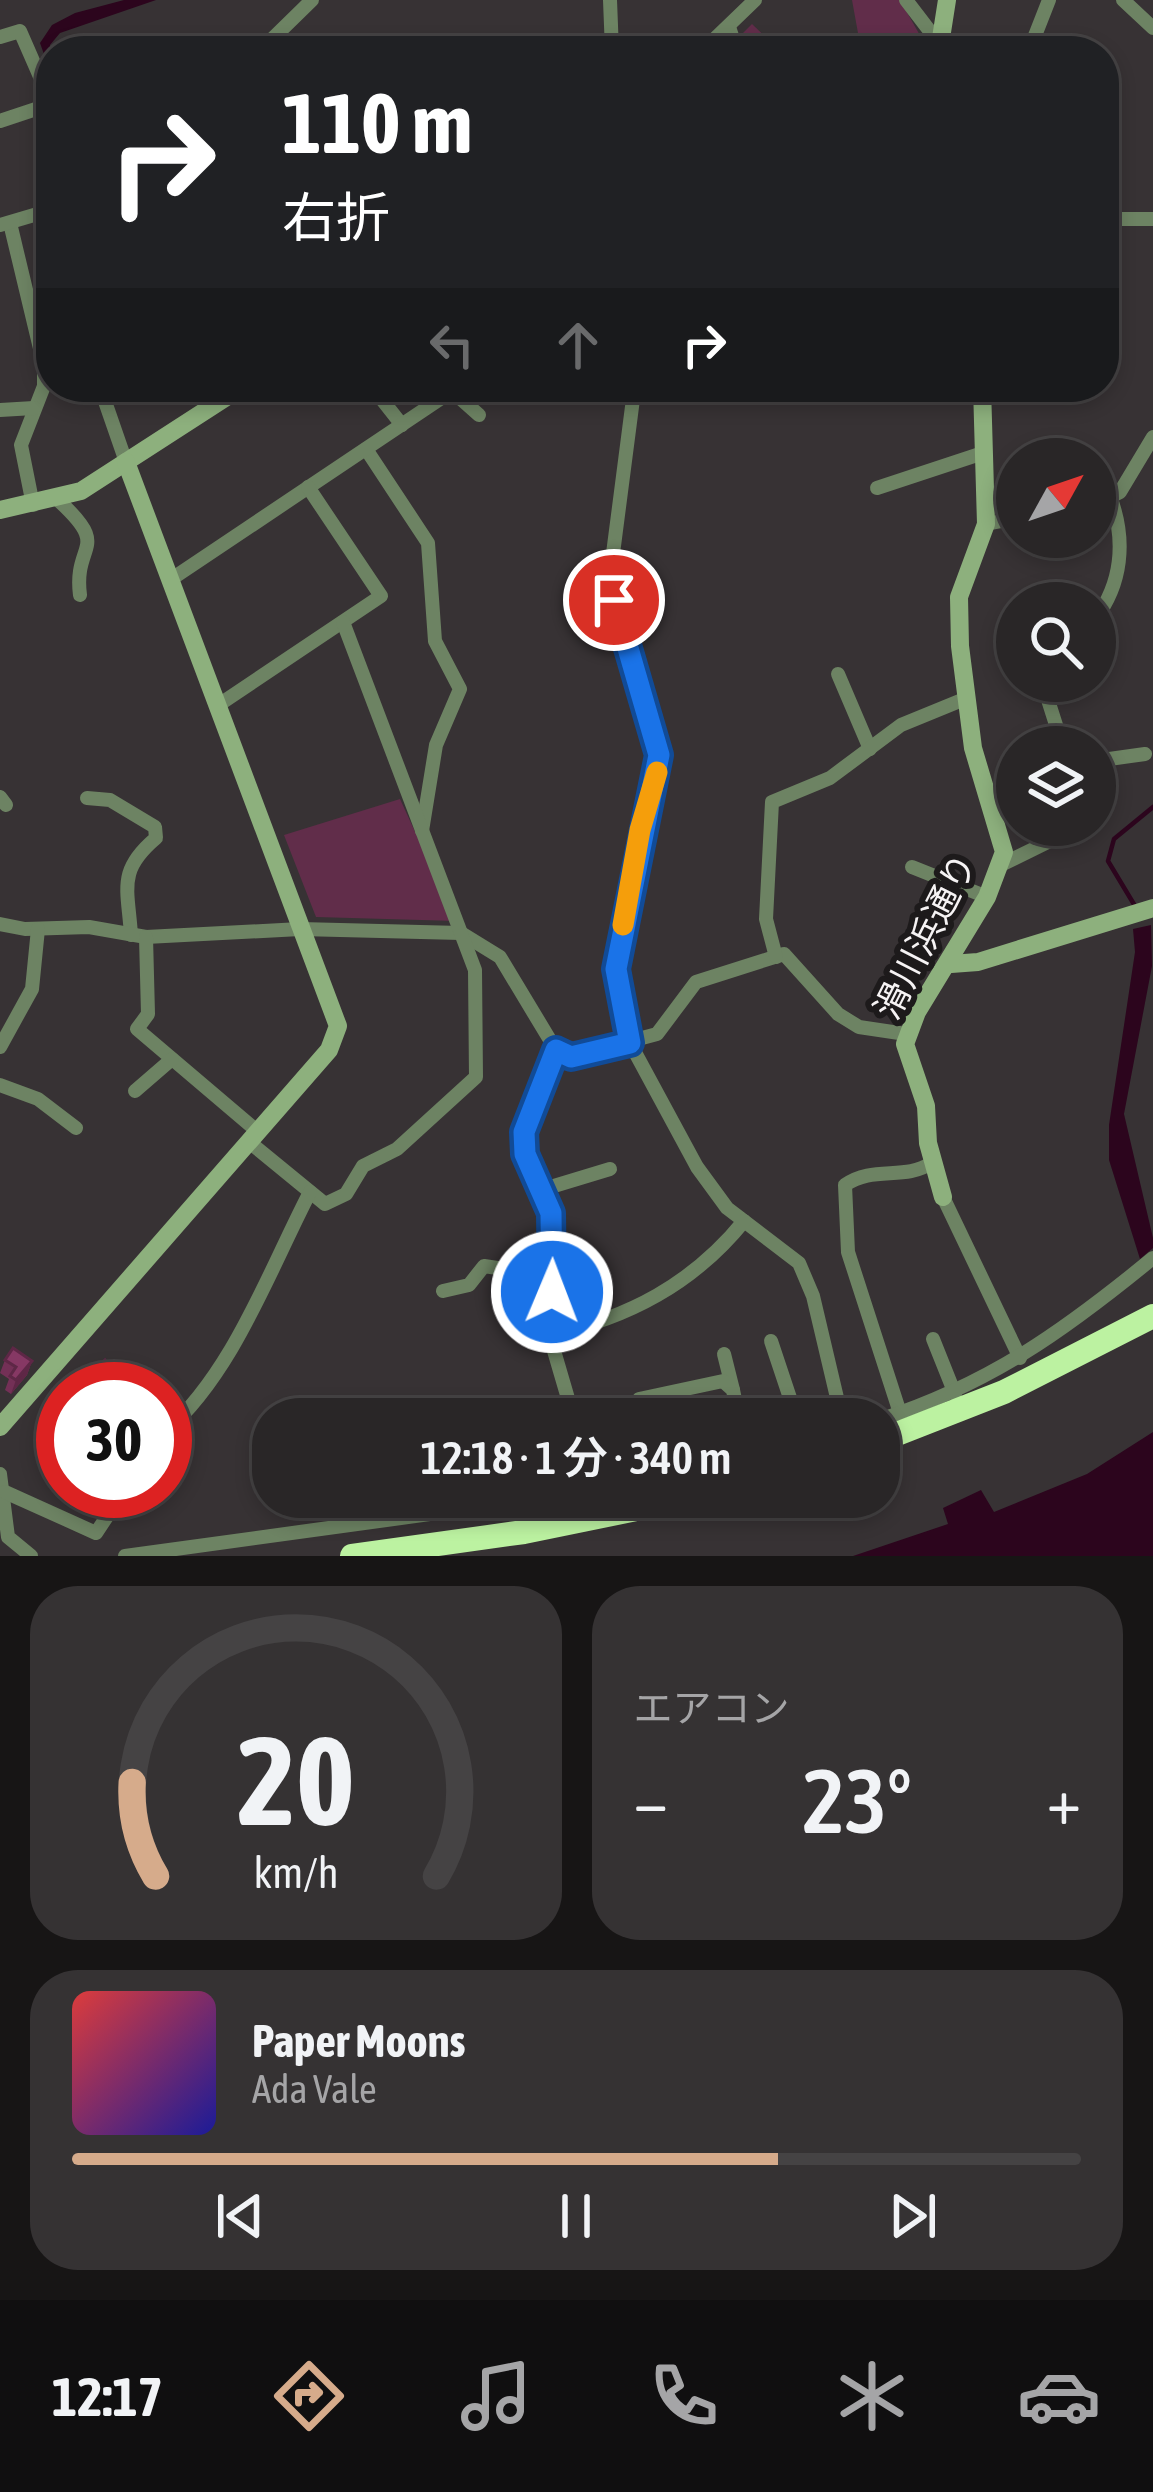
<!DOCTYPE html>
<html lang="ja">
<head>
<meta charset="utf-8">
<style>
  body { margin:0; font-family:"Asap Condensed","Noto Sans JP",sans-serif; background:#353233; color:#f1f3f6; height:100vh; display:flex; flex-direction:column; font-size:45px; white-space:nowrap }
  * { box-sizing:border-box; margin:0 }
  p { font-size:39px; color:#a5a5a7 }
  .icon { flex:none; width:66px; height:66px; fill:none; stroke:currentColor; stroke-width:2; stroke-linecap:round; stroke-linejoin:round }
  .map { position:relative; height:1556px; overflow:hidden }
  .drawer { display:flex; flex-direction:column; gap:30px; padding:30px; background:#171515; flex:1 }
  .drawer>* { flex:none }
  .top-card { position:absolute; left:36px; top:36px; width:1083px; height:366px; border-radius:48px; box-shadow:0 6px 18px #0003,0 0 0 3px #454344; background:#202124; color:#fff; overflow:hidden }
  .needle { width:78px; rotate:50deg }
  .buttons { position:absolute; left:996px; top:438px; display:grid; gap:24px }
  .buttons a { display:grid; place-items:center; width:120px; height:120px; border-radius:50%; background:#292627; box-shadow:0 6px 18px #0003,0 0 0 3px #454344; font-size:60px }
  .speed { position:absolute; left:36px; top:1362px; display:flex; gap:24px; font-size:60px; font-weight:700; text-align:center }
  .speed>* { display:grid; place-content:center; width:156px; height:156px; border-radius:50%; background:#292627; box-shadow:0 6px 18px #0003,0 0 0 3px #454344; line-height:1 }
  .speed .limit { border:18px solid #d22; background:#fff; color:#111 }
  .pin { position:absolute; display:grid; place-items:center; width:102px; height:102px; color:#fff; margin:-51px; border:6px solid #fff; border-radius:50%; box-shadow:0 3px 12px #0007 }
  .me { position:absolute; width:132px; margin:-66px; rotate:1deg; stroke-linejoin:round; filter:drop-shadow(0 0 9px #0008) }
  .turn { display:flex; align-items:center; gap:42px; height:252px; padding:0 48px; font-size:54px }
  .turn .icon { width:156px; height:156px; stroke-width:2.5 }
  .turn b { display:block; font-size:84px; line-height:102px }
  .lanes { display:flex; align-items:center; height:114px; padding:0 48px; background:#0003; justify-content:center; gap:60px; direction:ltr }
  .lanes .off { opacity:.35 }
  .big { font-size:90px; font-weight:600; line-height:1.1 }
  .drawer .card { flex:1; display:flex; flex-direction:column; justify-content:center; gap:18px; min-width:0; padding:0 42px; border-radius:48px; background:#353233 }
  .drawer .dial { align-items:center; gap:0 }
  .dial svg { height:312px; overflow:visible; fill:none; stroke:#454344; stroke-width:7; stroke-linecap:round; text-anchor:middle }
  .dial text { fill:#f1f3f6; stroke:none }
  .song { display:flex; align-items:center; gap:36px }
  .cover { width:144px; height:144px; border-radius:18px; background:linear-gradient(135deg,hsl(0 70% 55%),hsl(240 70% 35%)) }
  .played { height:12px; border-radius:6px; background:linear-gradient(90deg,#d6ab8b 70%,#454344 70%) }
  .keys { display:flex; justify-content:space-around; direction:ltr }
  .heat { display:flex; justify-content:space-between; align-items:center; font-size:66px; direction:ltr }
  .drawer .tiles { flex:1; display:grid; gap:30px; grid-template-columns:1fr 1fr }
  .card:last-child { grid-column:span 2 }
  .trip { position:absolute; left:252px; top:1398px; width:648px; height:120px; border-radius:48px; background:#292627; box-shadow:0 6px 18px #0003,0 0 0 3px #454344; font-weight:600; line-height:120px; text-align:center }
  .menu { display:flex; height:192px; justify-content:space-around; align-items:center; background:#100f10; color:#a5a5a7 }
  .menu .icon { width:84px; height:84px }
  .menu .active { color:#d6ab8b }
  .menu b { font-size:54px; color:#f1f3f6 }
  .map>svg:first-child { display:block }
  .green { fill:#612d4a }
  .water { fill:#2c051d }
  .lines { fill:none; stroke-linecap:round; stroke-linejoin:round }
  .stream { stroke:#2c051d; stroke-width:4.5 }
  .street { stroke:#6d8363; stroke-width:14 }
  .secondary { stroke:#8db07d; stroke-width:18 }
  .highway { stroke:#bcf2a1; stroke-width:24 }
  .wall { fill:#733056 }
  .shaded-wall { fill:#5e2746 }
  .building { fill:#863864; stroke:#5e2746; stroke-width:3 }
  .route-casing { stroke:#114b97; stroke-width:30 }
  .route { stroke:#1a73e8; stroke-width:21 }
  .slow { stroke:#f59e0b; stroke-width:21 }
  .labels { text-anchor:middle; stroke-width:12; stroke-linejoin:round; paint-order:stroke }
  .street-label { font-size:36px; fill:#f6f3f4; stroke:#1d1a1b }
</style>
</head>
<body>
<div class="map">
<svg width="1153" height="1556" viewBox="0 0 1153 1556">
  <rect width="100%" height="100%" fill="#373234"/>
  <g class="green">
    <path d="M 852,0 L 900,0 L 922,39 L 916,51 L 910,33 L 858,33 Z"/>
    <path d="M 752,24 L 780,51 L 753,51 L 739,37 Z"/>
    <path d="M 400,799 L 456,921 L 316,917 L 284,835 Z"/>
  </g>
  <g class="water">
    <path d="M 124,0 L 156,0 L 60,33 L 50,45 L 51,74 L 40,43 L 52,25 L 75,13 Z"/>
    <path d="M 1151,925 L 1152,966 L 1124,1114 L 1153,1238 L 1153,1248 L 1140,1259 L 1109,1160 L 1109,1125 L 1135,952 L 1133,929 Z"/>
    <path d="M 1153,1432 L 1153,1556 L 853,1556 L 948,1524 L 943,1508 L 981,1490 L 994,1512 L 1087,1474 Z"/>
  </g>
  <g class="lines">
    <path class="stream" d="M 1135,906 L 1108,861 L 1114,839 L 1153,807"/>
    <g class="street">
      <path d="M 610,0 L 612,51"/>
      <path d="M 906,0 L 929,30 L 941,37"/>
      <path d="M 1123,0 L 1153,28"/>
      <path d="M 729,27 L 737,51"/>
      <path d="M 0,37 L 20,31 L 51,102"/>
      <path d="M 250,51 L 266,45 L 312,0"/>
      <path d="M 702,51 L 755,0"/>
      <path d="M 1029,51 L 1049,0"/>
      <path d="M 0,121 L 51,104"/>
      <path d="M 1104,219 L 1153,219"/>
      <path d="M 10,223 L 44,365 L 44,386 L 21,445 L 33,505"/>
      <path d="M 0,225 L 51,210"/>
      <path d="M 1104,297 L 1112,296"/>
      <path d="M 100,387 L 126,462"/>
      <path d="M 372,387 L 402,425"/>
      <path d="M 630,387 L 633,399 L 611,569 L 659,755 L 639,830 L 616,969 L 621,1009 L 630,1043 L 697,1167 L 727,1208 L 799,1263 L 813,1296 L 842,1419"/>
      <path d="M 0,410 L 34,408"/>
      <path d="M 366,449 L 428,543 L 435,641 L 460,689 L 436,745 L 422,831"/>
      <path d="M 877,488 L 983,453"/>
      <path d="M 57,499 C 113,550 73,541 80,595"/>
      <path d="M 1095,505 L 1120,492 L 1153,437"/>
      <path d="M 986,524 L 1017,518"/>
      <path d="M 170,580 L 452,391 L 479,415"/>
      <path d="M 1095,619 C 1122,584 1126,541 1111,499"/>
      <path d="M 838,674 L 870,749"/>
      <path d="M 1042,681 L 1063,747"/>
      <path d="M 217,706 L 381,596 L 308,487"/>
      <path d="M 1095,761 L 1145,754"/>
      <path d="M 0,797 L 6,805"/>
      <path d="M 87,798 L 110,800 L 155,827 L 156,838 C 117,871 128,888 131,935"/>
      <path d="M 1001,865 L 1054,839 L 1057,825"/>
      <path d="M 912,867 L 987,897"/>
      <path d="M 0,924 L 25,929 L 89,927 L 146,937 L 300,929 L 461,933 L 500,957 L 556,1050 L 571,1057 L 657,1034 L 696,982 L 784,954 L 838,1014 L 859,1027 L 906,1034"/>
      <path d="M 146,937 L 148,1014 L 137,1029 L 257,1131"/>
      <path d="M 776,957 L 766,919 L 772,802 L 830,778 L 901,725 L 967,698"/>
      <path d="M 0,1047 L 32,989 L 38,929"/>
      <path d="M 556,1050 L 532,1101 L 525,1154 L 551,1213 L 552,1292 L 545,1320 L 574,1419"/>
      <path d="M 0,1085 L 38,1099 L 76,1128"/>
      <path d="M 135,1091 L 172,1059"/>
      <path d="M 248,1141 L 325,1204 L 346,1194 L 363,1166 L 397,1149 L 476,1077 L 475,970 L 343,622"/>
      <path d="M 544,1189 L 610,1169"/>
      <path d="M 943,1197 L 1020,1358"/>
      <path d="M 443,1291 L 469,1285 L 484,1266 L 504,1269 L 552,1292"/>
      <path d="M 550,1335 C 628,1318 693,1284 744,1221"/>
      <path d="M 933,1339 L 955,1394"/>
      <path d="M 771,1341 L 797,1419"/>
      <path d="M 724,1354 L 733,1390"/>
      <path d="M 639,1399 L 723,1381 L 733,1390 L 739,1419"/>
      <path d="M 900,1413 L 848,1252 L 845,1185 C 873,1165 905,1181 931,1163"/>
      <path d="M 879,1420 C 990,1384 1064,1331 1153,1258"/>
      <path d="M 165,1432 C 233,1373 269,1271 310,1192"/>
      <path d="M 0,1474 L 8,1537 L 31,1556"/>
      <path d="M 5,1492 L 96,1533 L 124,1491"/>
      <path d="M 125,1556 L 554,1497"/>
    </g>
    <g class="secondary">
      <path d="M 939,51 L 947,0"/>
      <path d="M 0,510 L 81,491 L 242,387"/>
      <path d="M 951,964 L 978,962 L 1153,908"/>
      <path d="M 943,1197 L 928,1143 L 926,1106 L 905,1044 L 917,1012 L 987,897 L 1004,852 L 973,748 L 960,646 L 959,597 L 986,524 L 982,387"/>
      <path d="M 0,1427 L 329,1050 L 338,1026 L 126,462"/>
    </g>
    <g class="highway">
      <path d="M 879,1441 L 1004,1392 L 1153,1316"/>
      <path d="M 352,1556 L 524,1532 L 695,1497"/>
    </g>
  </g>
  <path class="wall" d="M 5,1360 L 32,1361 L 27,1375 L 11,1394 L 5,1390 L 9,1379 L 0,1373 Z"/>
  <path class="shaded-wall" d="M 32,1361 L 27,1375 L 11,1394 L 16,1380 Z"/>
  <g class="building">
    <path d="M 13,1348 L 32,1361 L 16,1380 L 10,1376 L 16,1367 L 5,1360 Z"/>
    <path d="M 105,1360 L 120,1380 L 110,1389 L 85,1389 L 79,1382 Z"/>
  </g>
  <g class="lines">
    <defs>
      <path id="route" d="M 552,1292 L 551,1213 L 525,1154 L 524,1132 L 556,1050 L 571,1057 L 630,1043 L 616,969 L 659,755 L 614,600"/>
    </defs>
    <use href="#route" class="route-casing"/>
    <use href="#route" class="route"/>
    <path class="slow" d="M 623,925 L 640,830 L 657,772"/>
  </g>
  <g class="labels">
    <g class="street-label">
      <text transform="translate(925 936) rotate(-63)" y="13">滑川浜通り</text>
    </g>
  </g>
</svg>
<div class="buttons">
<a><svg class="needle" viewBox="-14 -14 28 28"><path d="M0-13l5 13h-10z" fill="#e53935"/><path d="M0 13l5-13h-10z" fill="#a5a5a7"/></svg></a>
<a><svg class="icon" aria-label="search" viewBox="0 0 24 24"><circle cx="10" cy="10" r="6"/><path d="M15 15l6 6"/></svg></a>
<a><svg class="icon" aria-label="layers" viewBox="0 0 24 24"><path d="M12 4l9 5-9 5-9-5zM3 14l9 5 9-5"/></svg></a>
</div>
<div class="speed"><div class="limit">30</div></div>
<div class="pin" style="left:614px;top:600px;background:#d93025"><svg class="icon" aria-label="arrive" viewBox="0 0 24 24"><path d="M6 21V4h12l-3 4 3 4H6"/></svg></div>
<svg class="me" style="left:552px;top:1292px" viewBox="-20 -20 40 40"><circle r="17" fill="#1a73e8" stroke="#fff" stroke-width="3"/><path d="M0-11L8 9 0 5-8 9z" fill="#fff"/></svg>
<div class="trip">12:18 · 1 分 · 340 m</div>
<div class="top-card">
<div class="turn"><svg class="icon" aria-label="right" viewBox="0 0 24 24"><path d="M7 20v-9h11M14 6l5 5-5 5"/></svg><div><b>110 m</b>右折</div></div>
<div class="lanes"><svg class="icon off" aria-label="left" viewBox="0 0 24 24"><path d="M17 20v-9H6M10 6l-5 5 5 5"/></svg><svg class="icon off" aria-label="ahead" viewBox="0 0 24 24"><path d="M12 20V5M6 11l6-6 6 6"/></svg><svg class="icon" aria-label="right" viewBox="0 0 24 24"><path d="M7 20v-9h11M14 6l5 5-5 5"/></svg></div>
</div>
</div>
<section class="drawer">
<div class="tiles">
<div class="card dial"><svg viewBox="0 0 100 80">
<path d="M14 69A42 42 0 1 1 86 69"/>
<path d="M14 69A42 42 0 0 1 8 45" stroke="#d6ab8b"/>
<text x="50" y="56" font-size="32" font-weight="700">20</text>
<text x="50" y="72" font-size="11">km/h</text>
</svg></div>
<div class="card"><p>エアコン</p>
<div class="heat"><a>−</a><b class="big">23°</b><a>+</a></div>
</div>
<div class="card">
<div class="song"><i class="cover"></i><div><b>Paper Moons</b><p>Ada Vale</p></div></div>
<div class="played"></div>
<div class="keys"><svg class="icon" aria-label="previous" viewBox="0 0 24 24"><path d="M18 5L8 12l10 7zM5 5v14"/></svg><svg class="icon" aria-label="pause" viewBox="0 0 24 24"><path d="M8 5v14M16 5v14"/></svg><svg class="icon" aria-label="next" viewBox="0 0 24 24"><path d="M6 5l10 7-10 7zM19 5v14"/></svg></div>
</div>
</div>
</section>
<nav class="menu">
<b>12:17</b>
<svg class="icon active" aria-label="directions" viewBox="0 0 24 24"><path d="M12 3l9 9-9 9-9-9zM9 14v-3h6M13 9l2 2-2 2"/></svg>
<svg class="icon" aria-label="music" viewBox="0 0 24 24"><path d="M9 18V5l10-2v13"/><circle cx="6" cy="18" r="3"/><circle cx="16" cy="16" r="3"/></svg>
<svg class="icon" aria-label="phone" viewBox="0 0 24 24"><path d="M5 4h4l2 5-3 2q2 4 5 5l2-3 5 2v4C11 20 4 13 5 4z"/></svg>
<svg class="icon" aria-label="climate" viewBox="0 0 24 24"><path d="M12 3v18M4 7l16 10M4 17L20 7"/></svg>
<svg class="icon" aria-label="car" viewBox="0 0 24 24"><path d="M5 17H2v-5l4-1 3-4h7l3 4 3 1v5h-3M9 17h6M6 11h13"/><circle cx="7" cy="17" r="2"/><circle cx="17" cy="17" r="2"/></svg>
</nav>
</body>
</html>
